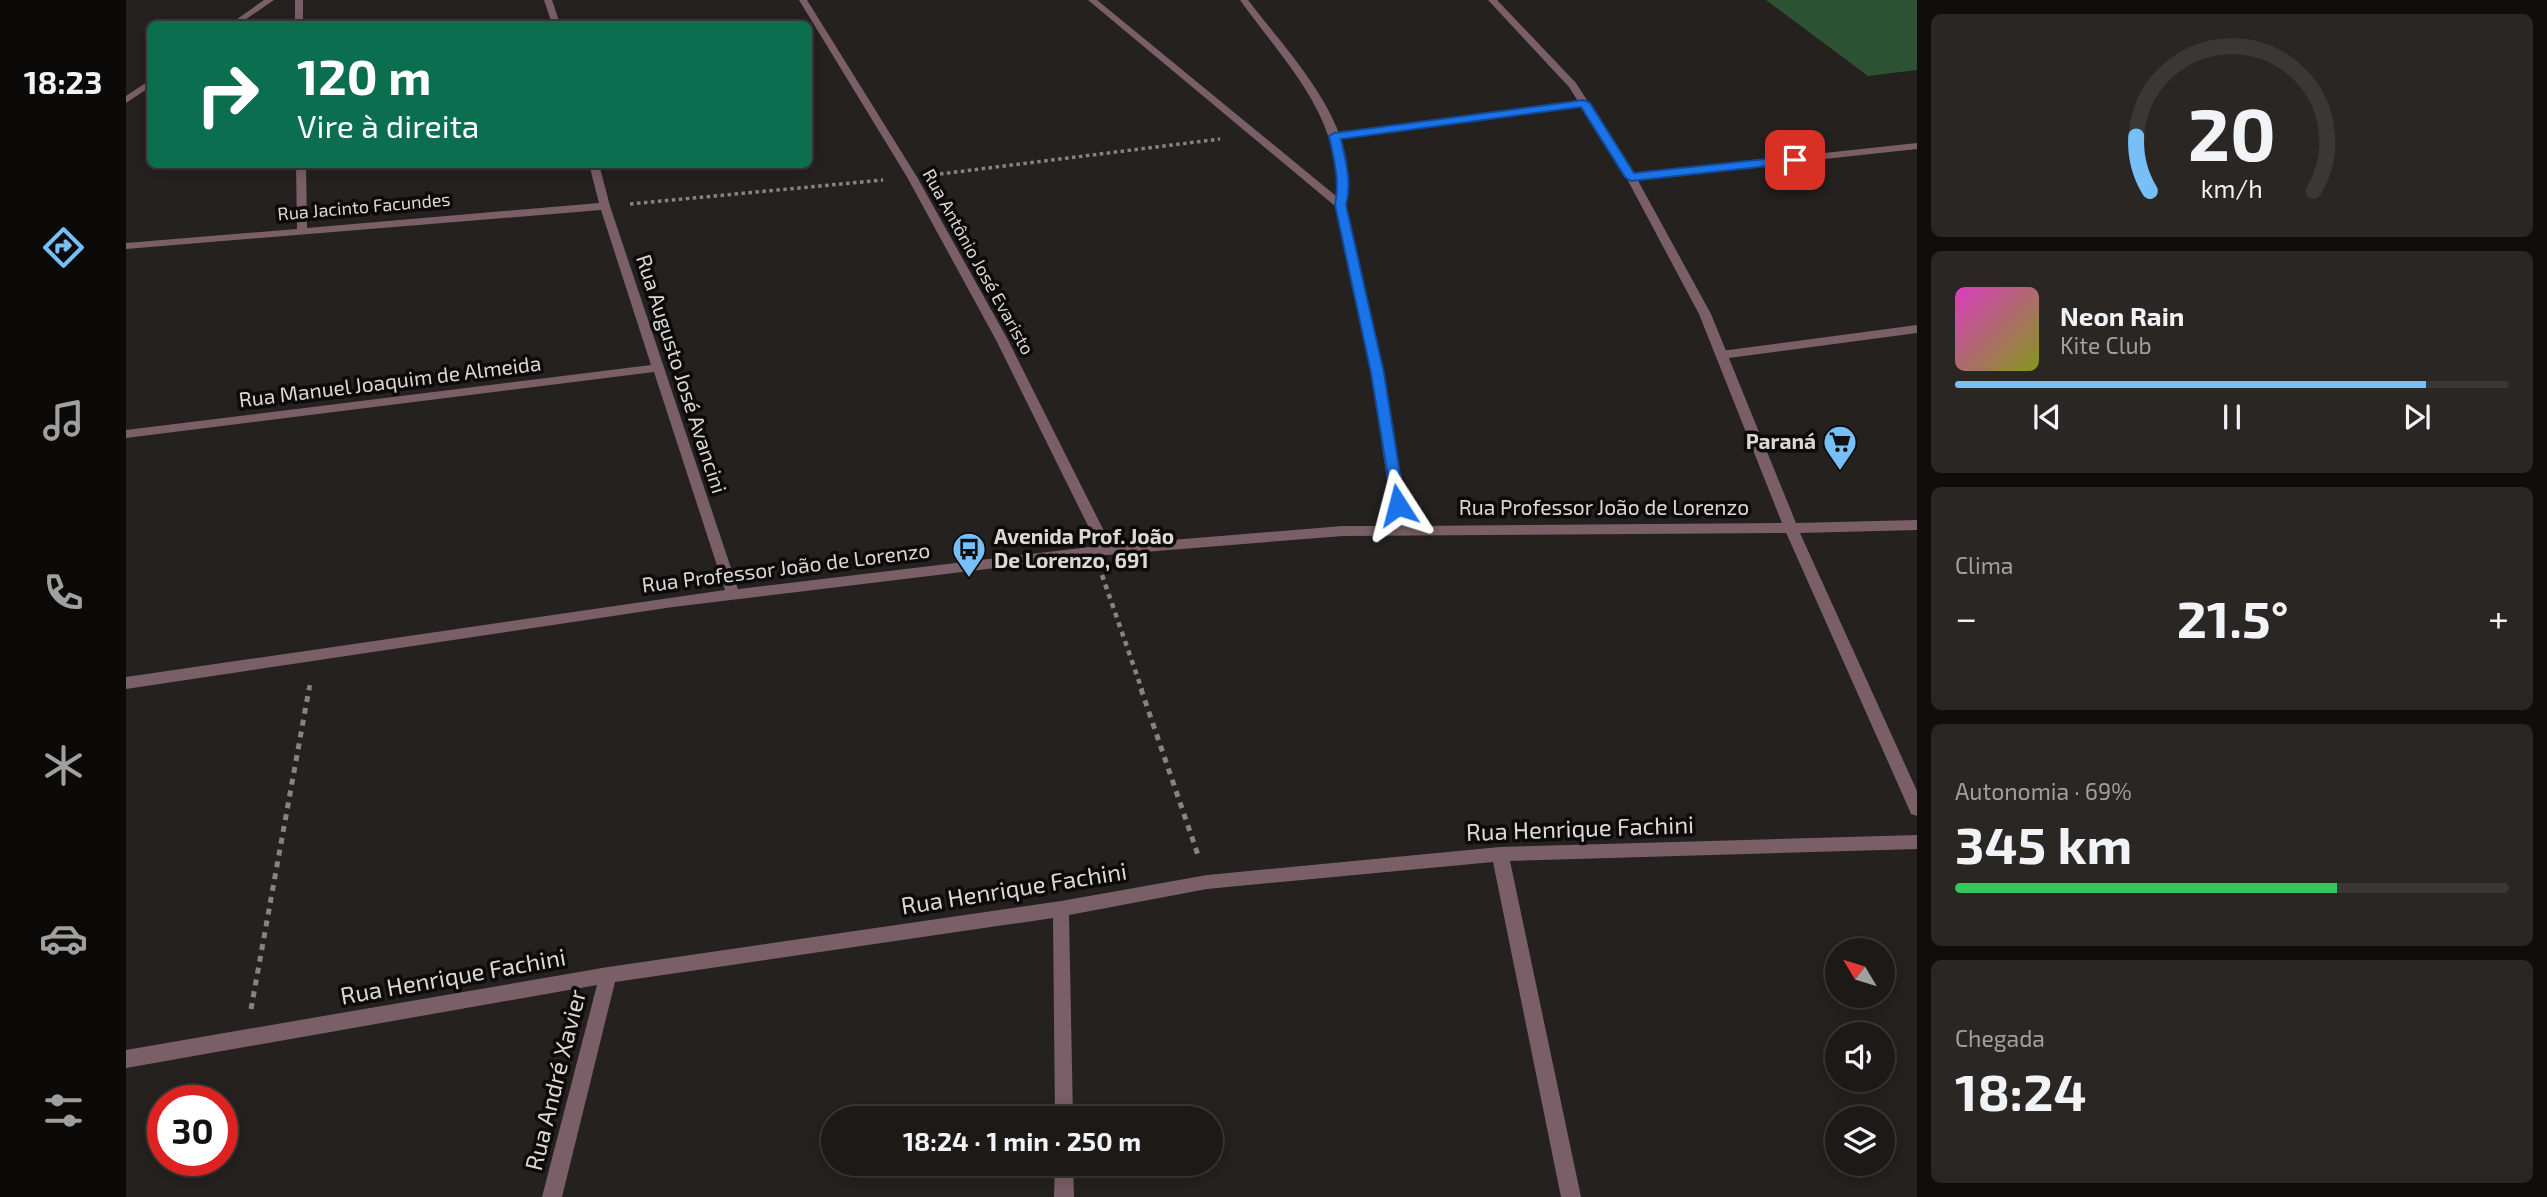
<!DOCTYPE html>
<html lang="pt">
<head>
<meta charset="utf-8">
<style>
  body { margin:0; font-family:"Exo 2",sans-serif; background:#292624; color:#f1f3f6; height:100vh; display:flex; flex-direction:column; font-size:26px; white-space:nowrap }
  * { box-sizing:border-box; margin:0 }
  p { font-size:23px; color:#a0a0a1 }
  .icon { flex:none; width:38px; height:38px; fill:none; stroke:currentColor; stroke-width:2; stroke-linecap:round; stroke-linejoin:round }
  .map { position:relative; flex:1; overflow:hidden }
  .side { display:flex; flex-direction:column; gap:14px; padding:14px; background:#0f0e0d; width:630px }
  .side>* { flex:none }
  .top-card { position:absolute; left:21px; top:21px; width:665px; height:147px; border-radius:10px; box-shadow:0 4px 18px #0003,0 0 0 2px #3a3836; background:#0b6e4f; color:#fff; overflow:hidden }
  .needle { width:46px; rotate:308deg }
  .fabs { position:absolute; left:1699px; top:938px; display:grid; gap:14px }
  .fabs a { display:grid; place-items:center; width:70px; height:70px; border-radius:50%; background:#1c1917; box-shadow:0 4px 18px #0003,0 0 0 2px #3a3836; font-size:35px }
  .speed { position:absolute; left:21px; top:1085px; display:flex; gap:14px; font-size:35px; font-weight:700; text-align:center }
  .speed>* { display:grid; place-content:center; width:91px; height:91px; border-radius:50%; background:#1c1917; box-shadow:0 4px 18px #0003,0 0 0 2px #3a3836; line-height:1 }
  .speed .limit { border:10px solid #d22; background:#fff; color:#111 }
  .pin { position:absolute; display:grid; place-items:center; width:60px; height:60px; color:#fff; margin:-30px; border-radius:14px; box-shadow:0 4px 10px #0006 }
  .me { position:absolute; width:77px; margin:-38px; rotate:351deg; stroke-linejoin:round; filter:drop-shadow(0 0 5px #0008) }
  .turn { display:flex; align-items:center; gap:24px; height:147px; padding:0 35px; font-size:32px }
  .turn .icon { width:91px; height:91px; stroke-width:2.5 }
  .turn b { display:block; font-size:49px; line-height:60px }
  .big { font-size:52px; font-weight:700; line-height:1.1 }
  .side .tile { flex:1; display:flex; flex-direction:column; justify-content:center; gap:10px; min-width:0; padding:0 24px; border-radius:10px; background:#292624 }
  .side .dial { align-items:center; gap:0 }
  .dial svg { height:182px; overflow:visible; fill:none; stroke:#3a3836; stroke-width:7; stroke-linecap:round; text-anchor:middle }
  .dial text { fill:#f1f3f6; stroke:none }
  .song { display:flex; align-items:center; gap:21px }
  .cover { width:84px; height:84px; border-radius:10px; background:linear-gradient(135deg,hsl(310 70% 55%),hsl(70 70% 35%)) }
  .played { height:7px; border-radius:4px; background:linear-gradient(90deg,#76c0f7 85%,#3a3836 85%) }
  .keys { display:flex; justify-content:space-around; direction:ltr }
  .heat { display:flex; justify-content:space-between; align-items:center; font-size:38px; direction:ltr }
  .charge { height:10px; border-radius:5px; background:linear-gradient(90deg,#34c759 69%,#3a3836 0) }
  .trip { position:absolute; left:695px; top:1106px; width:402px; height:70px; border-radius:35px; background:#1c1917; box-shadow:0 4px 18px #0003,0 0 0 2px #3a3836; font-weight:700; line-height:70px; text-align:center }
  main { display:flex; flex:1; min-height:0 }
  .tabs { display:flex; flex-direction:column; width:126px; justify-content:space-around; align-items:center; background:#0b0a09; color:#a0a0a1 }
  .tabs .icon { width:49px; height:49px }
  .tabs .current { color:#76c0f7 }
  .tabs b { font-size:32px; color:#f1f3f6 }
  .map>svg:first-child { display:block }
  .green { fill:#2d5133 }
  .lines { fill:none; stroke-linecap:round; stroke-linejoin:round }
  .path-far2 { stroke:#868381; stroke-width:3.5; stroke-dasharray:3.5 3.5; stroke-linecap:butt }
  .path-far1 { stroke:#868381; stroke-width:4.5; stroke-dasharray:5 5; stroke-linecap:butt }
  .path { stroke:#868381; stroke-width:5; stroke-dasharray:6 6; stroke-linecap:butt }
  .service { fill:#7a5f69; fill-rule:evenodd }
  .minor { fill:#7a5f69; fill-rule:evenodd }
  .tertiary { fill:#7a5f69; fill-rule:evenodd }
  .route { fill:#1a73e8; stroke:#114b97; stroke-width:2 }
  .labels { text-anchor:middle; stroke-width:7; stroke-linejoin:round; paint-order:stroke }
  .far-street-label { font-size:18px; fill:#dbd9d7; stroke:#0d0b0a }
  .street-label { font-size:21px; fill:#dbd9d7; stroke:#0d0b0a }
  .poi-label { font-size:21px; font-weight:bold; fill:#dbd9d7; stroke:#0d0b0a; text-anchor:end }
  .near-street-label { font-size:24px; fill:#dbd9d7; stroke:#0d0b0a }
</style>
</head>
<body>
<main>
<nav class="tabs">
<b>18:23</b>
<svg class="icon current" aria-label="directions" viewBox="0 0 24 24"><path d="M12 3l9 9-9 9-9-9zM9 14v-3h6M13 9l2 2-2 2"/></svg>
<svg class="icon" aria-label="music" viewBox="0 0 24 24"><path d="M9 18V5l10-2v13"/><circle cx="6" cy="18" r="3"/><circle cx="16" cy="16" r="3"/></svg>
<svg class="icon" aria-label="phone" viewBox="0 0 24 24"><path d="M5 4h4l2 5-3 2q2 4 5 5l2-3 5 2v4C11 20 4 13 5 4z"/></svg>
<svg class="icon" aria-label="climate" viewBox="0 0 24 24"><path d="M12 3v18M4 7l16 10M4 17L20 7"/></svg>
<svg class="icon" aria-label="car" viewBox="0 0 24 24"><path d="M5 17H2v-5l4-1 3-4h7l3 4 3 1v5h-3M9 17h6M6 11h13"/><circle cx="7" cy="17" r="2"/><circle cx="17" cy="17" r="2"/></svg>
<svg class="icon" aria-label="filters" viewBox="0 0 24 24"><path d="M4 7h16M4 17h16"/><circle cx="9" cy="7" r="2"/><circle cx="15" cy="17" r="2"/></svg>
</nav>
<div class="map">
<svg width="1791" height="1197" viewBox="0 0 1791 1197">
  <rect width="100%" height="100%" fill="#25211f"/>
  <path class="green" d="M 1640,0 L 1791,0 L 1791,70 L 1742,76 Z"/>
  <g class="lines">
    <g class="path-far2">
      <path d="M 814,174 L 1094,139"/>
      <path d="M 504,204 L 757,180"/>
    </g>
    <g class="path-far1">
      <path d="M 976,575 L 1016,690"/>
      <path d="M 183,690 L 184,684"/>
    </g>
    <g class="path">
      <path d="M 1015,689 L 1072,855"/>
      <path d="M 125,1009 L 183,689"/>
    </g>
    <path class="service" d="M 1459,100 L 1464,103 L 1462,105 L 1208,139 L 1203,136 L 1208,133 Z"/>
    <g class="minor">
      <path d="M 138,0 L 148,0 L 113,24 L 104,24 Z"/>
      <rect x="169" y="0" width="8" height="24"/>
      <path d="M 418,0 L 426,0 L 434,24 L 426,24 Z"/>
      <path d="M 673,0 L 681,0 L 791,177 L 882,340 L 985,545 L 1217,526 L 1268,526 L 1245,373 L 1209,206 L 962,0 L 971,0 L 1210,196 C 1217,118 1156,59 1114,0 L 1122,0 C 1159,49 1222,113 1222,178 C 1222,187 1220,196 1219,205 L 1257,373 L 1282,526 L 1665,523 L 1672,528 L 1665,533 L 1217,536 L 968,556 L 547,607 L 0,689 L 0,677 L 599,590 L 528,372 L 0,438 L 0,430 L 525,365 L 475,210 L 0,249 L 0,243 L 171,229 L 170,164 L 180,164 L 181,228 L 473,203 L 463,164 L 473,164 L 484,206 L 612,589 L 972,546 L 870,340 L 781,177 Z"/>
      <path d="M 24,80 L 24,87 L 0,103 L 0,96 Z"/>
      <path d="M 1791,143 L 1791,149 L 1505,180 L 1500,177 L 1505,174 Z"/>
      <path d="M 1791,325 L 1791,333 L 1595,359 L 1589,355 L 1595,351 Z"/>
      <path d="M 1791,835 L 1791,849 L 1384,861 L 1455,1197 L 1435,1197 L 1367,862 L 1081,889 L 943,915 L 947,1118 L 929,1118 L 927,918 L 489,982 L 436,1197 L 416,1197 L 471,985 L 0,1068 L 0,1050 L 482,967 L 935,901 L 1081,875 L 1374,847 Z"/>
      <path d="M 929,1164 L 947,1164 L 948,1197 L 928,1197 Z"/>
    </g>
    <path class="tertiary" d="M 1362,0 L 1371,0 L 1450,83 L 1510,177 L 1585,314 L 1670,523 L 1791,520 L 1791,530 L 1674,533 L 1791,791 L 1791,816 L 1785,814 L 1783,809 L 1658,528 L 1573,314 L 1500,177 L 1443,87 Z"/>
  </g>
  <path class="route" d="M 1458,100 L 1464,103 L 1508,173 L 1669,156 L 1675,160 L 1669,163 L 1505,181 L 1499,177 L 1455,107 L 1215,139 C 1220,162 1226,182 1220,205 L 1258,373 L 1279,505 L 1277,508 L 1267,508 L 1245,373 L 1209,205 C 1214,181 1208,160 1203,136 L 1208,133 Z"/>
  <defs>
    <symbol id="supermarket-pin" viewBox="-11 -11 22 30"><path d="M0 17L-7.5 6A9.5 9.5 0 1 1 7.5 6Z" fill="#76c0f7" stroke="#0d0b0a"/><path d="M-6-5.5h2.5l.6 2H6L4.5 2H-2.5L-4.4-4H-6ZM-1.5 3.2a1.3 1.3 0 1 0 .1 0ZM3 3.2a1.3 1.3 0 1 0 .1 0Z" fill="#111"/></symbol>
    <symbol id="bus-pin" viewBox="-11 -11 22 30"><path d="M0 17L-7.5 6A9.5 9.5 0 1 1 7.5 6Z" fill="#76c0f7" stroke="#0d0b0a"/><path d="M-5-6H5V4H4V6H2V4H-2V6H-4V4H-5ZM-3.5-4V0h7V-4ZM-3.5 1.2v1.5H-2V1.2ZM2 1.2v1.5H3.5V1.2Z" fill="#111"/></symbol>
  </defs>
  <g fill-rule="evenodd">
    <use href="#supermarket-pin" x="1695" y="423" width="38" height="52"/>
    <use href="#bus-pin" x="824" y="530" width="38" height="52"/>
  </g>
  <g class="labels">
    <g class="far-street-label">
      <text transform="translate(238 207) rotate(-5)" y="6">Rua Jacinto Facundes</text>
      <text transform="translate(852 262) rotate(61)" y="6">Rua Antônio José Evaristo</text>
    </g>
    <g class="street-label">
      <text transform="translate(555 374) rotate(72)" y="7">Rua Augusto José Avancini</text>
      <text transform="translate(264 382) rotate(-7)" y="7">Rua Manuel Joaquim de Almeida</text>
      <text x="1478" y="515">Rua Professor João de Lorenzo</text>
      <text transform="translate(660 568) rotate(-7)" y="7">Rua Professor João de Lorenzo</text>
    </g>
    <g class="poi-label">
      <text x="1690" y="449">Paraná</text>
      <text x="868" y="544" text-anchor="start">Avenida Prof. João<tspan x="868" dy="24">De Lorenzo, 691</tspan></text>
    </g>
    <g class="near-street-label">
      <text transform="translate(1454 829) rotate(-2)" y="8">Rua Henrique Fachini</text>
      <text transform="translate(888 889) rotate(-9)" y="8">Rua Henrique Fachini</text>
      <text transform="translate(327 977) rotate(-10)" y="8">Rua Henrique Fachini</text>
      <text transform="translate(430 1080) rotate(-76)" y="8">Rua André Xavier</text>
    </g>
  </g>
</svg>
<div class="fabs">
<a><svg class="needle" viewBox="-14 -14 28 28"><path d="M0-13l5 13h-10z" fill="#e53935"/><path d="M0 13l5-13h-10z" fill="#a0a0a1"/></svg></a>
<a><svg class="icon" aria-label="sound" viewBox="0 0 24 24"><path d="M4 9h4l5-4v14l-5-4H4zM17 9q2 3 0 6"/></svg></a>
<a><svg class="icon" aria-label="layers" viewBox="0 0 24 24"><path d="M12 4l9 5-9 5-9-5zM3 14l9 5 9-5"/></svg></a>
</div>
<div class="speed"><div class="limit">30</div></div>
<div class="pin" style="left:1669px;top:160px;background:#d93025"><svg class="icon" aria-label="arrive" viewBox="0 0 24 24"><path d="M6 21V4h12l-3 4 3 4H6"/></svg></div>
<svg class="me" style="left:1272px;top:505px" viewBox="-20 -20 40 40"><path d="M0-17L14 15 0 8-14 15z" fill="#1a73e8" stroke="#fff" stroke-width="4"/></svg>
<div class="trip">18:24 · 1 min · 250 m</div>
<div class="top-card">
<div class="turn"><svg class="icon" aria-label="right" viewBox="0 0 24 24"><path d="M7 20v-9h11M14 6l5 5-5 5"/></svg><div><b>120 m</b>Vire à direita</div></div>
</div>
</div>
<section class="side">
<div class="tile dial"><svg viewBox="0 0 100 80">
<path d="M14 69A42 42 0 1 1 86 69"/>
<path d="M14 69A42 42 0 0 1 8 45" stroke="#76c0f7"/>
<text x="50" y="56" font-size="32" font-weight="700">20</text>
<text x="50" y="72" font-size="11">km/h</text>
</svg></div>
<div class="tile">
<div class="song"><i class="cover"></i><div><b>Neon Rain</b><p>Kite Club</p></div></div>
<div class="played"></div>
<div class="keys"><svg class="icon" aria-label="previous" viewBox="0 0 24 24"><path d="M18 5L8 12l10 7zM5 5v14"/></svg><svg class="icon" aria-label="pause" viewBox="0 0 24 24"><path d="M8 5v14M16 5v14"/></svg><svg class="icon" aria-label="next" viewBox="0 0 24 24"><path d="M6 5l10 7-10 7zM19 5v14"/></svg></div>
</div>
<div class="tile"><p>Clima</p>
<div class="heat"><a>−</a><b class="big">21.5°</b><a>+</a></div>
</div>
<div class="tile"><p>Autonomia · 69%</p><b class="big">345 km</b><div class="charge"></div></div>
<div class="tile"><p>Chegada</p><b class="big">18:24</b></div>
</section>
</main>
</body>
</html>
